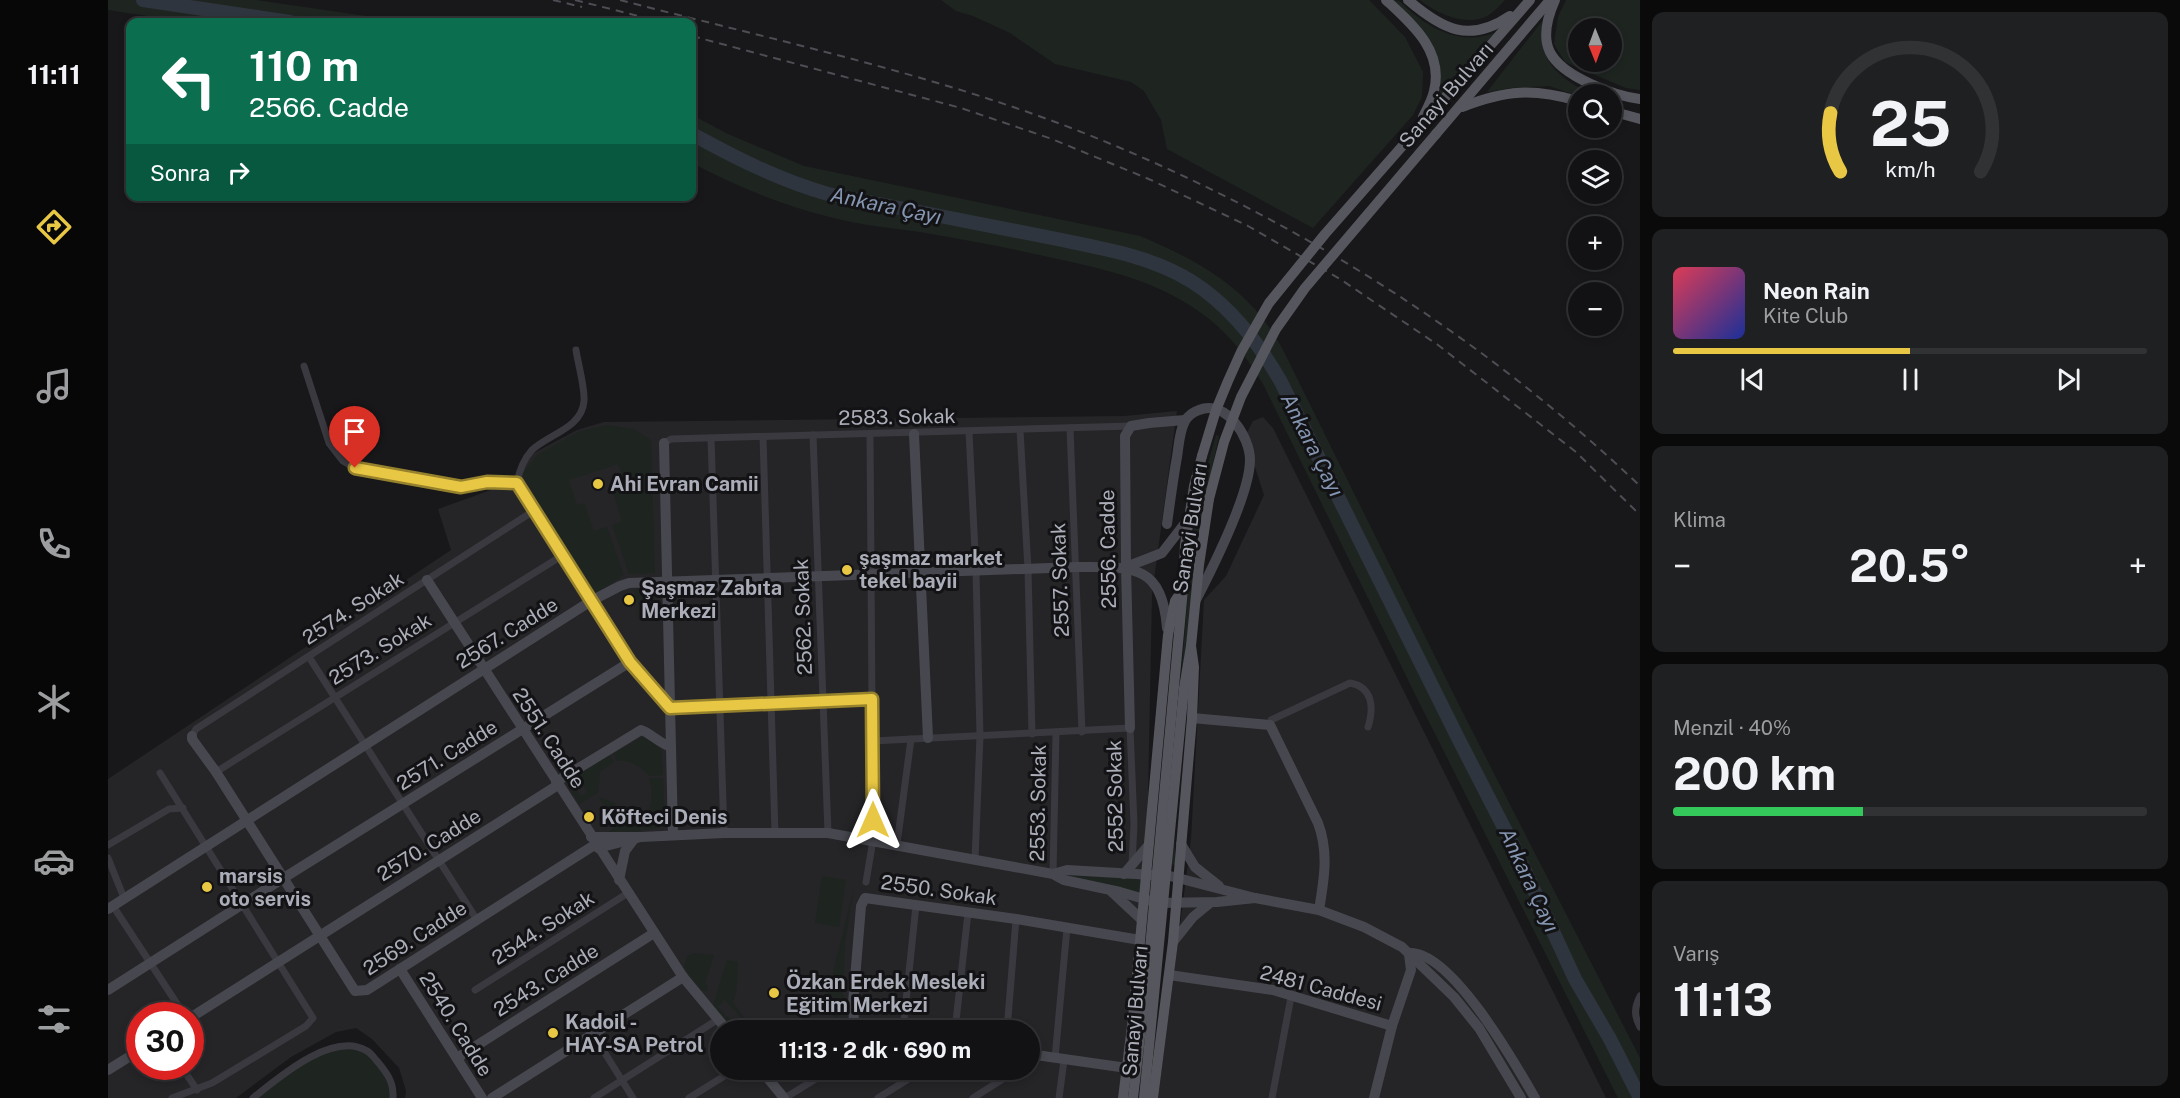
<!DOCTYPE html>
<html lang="tr">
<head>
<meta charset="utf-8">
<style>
  body { margin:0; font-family:"Public Sans",sans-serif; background:#1f2022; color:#f1f3f6; height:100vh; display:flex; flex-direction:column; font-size:22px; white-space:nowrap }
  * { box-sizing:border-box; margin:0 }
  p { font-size:20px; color:#9c9ea0 }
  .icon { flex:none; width:33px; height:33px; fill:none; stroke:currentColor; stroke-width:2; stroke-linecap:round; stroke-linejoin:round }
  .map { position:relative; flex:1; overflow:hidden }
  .drawer { display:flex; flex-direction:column; gap:12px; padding:12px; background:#0a0a0b; width:540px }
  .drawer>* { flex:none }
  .banner { position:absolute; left:18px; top:18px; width:570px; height:183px; border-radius:12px; box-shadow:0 3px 9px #0003,0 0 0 2px #313234; background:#0b6e4f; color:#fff; overflow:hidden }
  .needle { width:39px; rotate:179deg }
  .buttons { position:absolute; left:1460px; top:18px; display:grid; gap:12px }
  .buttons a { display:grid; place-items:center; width:54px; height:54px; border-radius:50%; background:#121214; box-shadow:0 3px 9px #0003,0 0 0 2px #313234; font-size:30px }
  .speed { position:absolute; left:18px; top:1002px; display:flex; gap:12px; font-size:30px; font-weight:700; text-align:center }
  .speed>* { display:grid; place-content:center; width:78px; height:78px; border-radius:50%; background:#121214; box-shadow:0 3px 9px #0003,0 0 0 2px #313234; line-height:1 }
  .speed .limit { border:9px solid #d22; background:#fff; color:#111 }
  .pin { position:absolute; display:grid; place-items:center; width:51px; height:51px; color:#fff; margin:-62px -26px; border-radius:50% 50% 50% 0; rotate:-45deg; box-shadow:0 0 6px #0007 }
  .pin .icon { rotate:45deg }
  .me { position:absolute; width:66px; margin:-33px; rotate:0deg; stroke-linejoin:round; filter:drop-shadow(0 0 4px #0008) }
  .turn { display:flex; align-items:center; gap:21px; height:126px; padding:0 24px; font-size:27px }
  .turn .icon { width:78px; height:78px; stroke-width:2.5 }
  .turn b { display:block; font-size:42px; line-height:51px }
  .then { display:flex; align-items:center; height:57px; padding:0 24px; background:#0003; gap:12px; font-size:22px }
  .big { font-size:45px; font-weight:700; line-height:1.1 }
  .drawer .widget { flex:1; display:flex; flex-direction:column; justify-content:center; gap:9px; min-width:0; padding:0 21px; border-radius:12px; background:#1f2022 }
  .drawer .dial { align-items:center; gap:0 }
  .dial svg { height:156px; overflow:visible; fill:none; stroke:#313234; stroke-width:7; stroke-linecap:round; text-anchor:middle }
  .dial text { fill:#f1f3f6; stroke:none }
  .song { display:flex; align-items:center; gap:18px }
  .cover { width:72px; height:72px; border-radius:9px; background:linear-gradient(135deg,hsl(350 70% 55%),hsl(230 70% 35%)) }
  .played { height:6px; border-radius:3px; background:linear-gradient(90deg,#e7c743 50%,#313234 50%) }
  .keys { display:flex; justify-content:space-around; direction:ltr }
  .heat { display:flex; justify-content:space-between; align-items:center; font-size:33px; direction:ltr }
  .charge { height:9px; border-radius:4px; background:linear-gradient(90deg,#34c759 40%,#313234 0) }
  .trip { position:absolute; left:602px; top:1020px; width:330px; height:60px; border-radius:30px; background:#121214; box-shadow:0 3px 9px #0003,0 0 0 2px #313234; font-weight:700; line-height:60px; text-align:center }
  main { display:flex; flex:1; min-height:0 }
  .dock { display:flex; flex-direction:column; width:108px; justify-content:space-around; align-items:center; background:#070708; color:#9c9ea0 }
  .dock .icon { width:42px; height:42px }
  .dock .active { color:#e7c743 }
  .dock b { font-size:27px; color:#f1f3f6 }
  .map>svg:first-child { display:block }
  .built { fill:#252427; fill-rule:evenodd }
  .green { fill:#1e2520; fill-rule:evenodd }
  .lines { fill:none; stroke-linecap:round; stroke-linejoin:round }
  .river { stroke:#2f353e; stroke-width:14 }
  .street { stroke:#39393f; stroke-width:7 }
  .secondary { stroke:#47484f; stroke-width:10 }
  .primary { stroke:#56565e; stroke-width:10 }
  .rail { stroke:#4d4d54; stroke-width:2; stroke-dasharray:8 6; stroke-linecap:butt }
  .primary-bridge { stroke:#56565e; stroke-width:10 }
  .route-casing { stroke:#96812c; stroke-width:15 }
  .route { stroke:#e7c743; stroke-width:10 }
  .poi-dot { fill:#e7c743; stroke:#131315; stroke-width:2 }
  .labels { text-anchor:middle; stroke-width:6; stroke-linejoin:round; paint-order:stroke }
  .street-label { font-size:20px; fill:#abaeb9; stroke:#131315 }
  .poi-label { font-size:20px; font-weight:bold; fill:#abaeb9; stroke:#131315; text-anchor:start }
  .water-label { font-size:21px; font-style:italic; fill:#8596b2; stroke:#131315 }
</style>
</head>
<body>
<main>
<nav class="dock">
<b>11:11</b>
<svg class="icon active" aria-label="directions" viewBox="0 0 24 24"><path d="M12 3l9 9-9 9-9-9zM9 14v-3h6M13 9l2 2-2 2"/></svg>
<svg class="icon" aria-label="music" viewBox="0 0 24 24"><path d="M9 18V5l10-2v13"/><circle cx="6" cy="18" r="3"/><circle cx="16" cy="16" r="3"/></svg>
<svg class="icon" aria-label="phone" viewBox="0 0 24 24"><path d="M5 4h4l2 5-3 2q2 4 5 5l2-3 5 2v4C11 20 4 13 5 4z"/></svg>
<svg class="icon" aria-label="climate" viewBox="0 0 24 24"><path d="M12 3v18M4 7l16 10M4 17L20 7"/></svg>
<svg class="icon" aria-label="car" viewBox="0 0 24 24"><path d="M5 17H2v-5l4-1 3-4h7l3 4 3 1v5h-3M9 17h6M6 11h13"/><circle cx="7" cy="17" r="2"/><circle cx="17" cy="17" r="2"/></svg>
<svg class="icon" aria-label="filters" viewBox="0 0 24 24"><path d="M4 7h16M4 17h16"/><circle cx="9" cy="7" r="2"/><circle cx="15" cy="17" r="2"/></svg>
</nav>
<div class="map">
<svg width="1532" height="1098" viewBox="0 0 1532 1098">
  <rect width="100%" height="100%" fill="#18181a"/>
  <g class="built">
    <path d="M 1069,411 L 1044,594 L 1037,948 L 1014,1098 L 297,1098 L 298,1091 L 291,1068 L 264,1039 L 248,1028 L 228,1032 L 183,1057 L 128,1098 L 0,1098 L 0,779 L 343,550 L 330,509 L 394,486 L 405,478 L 426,453 L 469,430 L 496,422 L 1016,416 ZM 32,1016 L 82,1016 L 82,1066 L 32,1066 ZM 612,1030 L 921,1030 L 921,1070 L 612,1070 Z"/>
    <path d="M 1155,417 L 1165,428 L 1498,1098 L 1050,1098 L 1083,839 L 1096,600 L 1118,576 L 1156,495 L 1137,436 L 1145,421 Z"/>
  </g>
  <g class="green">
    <path d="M 0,0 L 148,0 L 299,22 L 79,22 L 0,10 Z"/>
    <path d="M 833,0 L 1261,0 L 1297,37 L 1315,72 L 1314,97 L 1305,115 L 1205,228 L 1059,149 L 1053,120 L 1036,91 L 1023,82 L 947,64 L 902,33 L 865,16 L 848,11 Z"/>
    <path d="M 1281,0 C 1294,0 1292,2 1301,10 C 1325,31 1355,45 1386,33 L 1330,98 L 1333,86 L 1331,66 Z"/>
    <path d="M 1312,0 L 1397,0 C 1392,5 1386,12 1379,16 C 1358,27 1328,13 1312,0 Z"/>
    <path d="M 1458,0 L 1532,0 L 1532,90 L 1518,88 L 1457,62 L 1446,44 L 1450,17 ZM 1470,28 L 1503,28 L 1503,62 L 1470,62 Z"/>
    <path d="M 1435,20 C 1427,59 1452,80 1484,94 L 1470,96 L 1441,86 L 1402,88 L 1379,92 Z"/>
    <path d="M 584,115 L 620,134 L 696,166 L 1032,236 C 1093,262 1143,289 1175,350 L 1356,715 L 1532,1058 L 1532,1098 L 1510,1098 L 1307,694 L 1155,384 C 1140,359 1123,336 1100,318 C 1056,284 1012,273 959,261 C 910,250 861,240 812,232 C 782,228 752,225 722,217 C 673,205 628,186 584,163 Z"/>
    <path d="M 499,425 L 526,429 L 543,440 L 547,573 L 521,574 L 504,525 L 514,521 L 505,493 L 519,488 L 510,464 L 461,480 L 469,505 L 476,503 L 486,531 L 499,527 L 516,575 L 483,597 L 414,474 L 429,455 L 472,431 Z"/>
    <path d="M 1108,435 L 1111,436 L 1095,508 L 1088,555 L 1066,835 L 1068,865 L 1054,863 L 1061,823 L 1085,532 L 1094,484 Z"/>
    <path d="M 546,589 L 547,613 L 530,620 L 531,607 L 526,590 Z"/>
    <path d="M 536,736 L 553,749 L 555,775 L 541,776 C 532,767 523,759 509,761 L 505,754 Z"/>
    <path d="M 502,755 L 506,762 L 492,772 L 490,793 L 471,804 L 460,786 L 464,783 L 473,796 L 479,792 L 469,775 Z"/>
    <path d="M 541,778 L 555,778 L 557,818 L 552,828 L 535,830 L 534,811 L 541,810 C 545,801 544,789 541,778 Z"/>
    <path d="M 491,797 L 507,803 L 509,810 L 513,812 L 532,812 L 533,831 L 501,832 L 507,825 Z"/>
    <path d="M 954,874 L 1032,880 L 1032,893 L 954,875 Z"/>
    <path d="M 714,876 L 738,880 L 731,927 L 707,923 Z"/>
    <path d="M 746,887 L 737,943 L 735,1011 L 733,1015 L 728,1018 L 716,1009 Z"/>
    <path d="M 585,953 L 606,955 L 597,984 L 600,987 L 599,991 L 594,991 L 576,967 L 579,956 Z"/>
    <path d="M 619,960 L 630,962 C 628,977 631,989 625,1002 L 637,1019 L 635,1020 L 617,1000 L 610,1007 L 629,1027 L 626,1030 L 605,1005 Z"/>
    <path d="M 225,1047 L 260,1051 L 281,1075 L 285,1098 L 145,1098 L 178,1072 Z"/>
  </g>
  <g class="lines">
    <g class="river">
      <path d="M 35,0 L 182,22"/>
      <path d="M 584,134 C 628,158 671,180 720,194 C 795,209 870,223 944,238 C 991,248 1041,255 1083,281 C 1121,305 1151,343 1173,382 L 1350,738 L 1406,847 L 1467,979 L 1502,1039 L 1532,1098"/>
    </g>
    <g class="street">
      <path d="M 468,350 C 470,364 477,387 476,401 C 474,428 441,434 424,450 C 415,460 411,471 409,483 L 522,662 L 562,708"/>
      <path d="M 196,366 L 221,443 L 235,461 L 247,468 L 353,487 L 379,482 L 409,483"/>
      <path d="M 962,428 L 974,732"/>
      <path d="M 912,430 L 920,569 L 924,734"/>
      <path d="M 861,432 L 868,571 L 872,736 L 867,859"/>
      <path d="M 705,435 L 720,833"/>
      <path d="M 655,437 L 667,833"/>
      <path d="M 603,438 L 616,833"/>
      <path d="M 556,443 L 563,439 L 1023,426"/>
      <path d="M 201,657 L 369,920"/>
      <path d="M 1162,725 L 1163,720 L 1242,683 C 1265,687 1266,708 1260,727"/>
      <path d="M 84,736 L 88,729 L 427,510"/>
      <path d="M 764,741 L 1022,728 L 1026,824 L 1024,864"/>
      <path d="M 108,772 L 455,555"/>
      <path d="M 52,773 L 205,1018 L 198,1026 L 104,1083 L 64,1098"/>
      <path d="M 789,844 L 803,739"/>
      <path d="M 0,845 L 61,809 L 75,808"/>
      <path d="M 0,858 L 16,898"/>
      <path d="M 945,874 L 948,733"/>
      <path d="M 758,882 L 765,840 L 762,434"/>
      <path d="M 5,906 L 77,1016"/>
      <path d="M 367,990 L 520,893"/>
      <path d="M 1532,996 C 1526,1008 1526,1016 1532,1027"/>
      <path d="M 702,1030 L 728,1023 L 746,1023"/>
      <path d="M 795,1030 L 808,905"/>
      <path d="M 847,1030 L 860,913"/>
      <path d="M 899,1030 L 908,919"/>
      <path d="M 485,1034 L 525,1098"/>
      <path d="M 947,1058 L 959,928"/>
      <path d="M 73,1066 L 89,1090"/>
      <path d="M 145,1098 C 170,1078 225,1030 259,1051 C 263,1053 266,1058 269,1061 C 279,1073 286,1082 285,1098"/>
      <path d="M 486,1098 L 609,1020"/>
      <path d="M 581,1098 L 626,1070"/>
      <path d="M 677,1098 L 722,1070"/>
      <path d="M 770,1098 L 815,1070"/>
      <path d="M 865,1098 L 909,1070"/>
      <path d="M 951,1098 L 956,1060"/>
      <path d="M 1164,1098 L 1183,997"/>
    </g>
    <g class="secondary">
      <path d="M 806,434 L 820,738"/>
      <path d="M 556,443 L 565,835"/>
      <path d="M 1059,524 C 1062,502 1065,479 1069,457 C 1071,445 1071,432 1077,421 C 1080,416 1085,412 1091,410 C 1118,399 1142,437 1142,460 C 1142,493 1104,569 1088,600"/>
      <path d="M 1018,567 L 1054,553 L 1081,518"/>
      <path d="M 319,580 L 575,977 L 619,1030"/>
      <path d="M 562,708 L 764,699"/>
      <path d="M 1084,718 L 1162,725 L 1210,823 C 1221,852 1216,880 1211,910"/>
      <path d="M 1022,728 L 1018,567 L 1017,436 L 1023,426 L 1041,423 L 1077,420"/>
      <path d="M 84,736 L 84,739 L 108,772 L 247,991 L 259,990 L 488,844"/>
      <path d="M 448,782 L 533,730 C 541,732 551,743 563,747"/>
      <path d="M 483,837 L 533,837 L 490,848"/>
      <path d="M 533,837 L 616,833 L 720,833 L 945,874 L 956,880 L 1012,892 L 1050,903 L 1109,902 L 1147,898"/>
      <path d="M 1073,844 L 1087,867 L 1111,886"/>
      <path d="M 945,874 L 959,870 L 1062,876 L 1147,898 L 1211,910 L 1256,927 L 1294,947 L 1346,997 L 1371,1028 L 1413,1098"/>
      <path d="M 1016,874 L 1040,846"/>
      <path d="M 511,880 L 517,851 L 526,839"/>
      <path d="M 1004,892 L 1033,919"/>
      <path d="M 0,909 L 483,601 L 512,586 L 521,583 L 969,567 C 1023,567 1054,563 1059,628"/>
      <path d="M 1065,942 L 1085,917 L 1102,903"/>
      <path d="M 1301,953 C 1343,950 1408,1065 1427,1098"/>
      <path d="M 292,969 L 374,1098"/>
      <path d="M 1061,975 L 1165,990 L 1284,1026"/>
      <path d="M 0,990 L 174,879 L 522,662"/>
      <path d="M 82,1018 L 450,785"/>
      <path d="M 777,1030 L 746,1023 L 745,1003 L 753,906 L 757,898 L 908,919 L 1032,940"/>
      <path d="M 921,1054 L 1019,1068"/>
      <path d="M 349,1058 L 546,933"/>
      <path d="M 0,1070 L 32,1050"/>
      <path d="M 653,1070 L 676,1098"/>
      <path d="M 384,1098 L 575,977"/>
      <path d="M 1266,1098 L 1284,1026 L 1303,970 L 1301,954"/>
    </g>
    <g class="primary">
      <path d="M 1278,0 C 1304,24 1336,51 1326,91 C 1324,100 1319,109 1315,117"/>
      <path d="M 1300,0 C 1334,29 1361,44 1402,16"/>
      <path d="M 1447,0 C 1427,45 1441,65 1483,84 C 1498,91 1516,97 1532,99"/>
      <path d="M 1354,107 C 1398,90 1425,88 1470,101"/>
      <path d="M 1503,111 L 1532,119"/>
      <path d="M 1312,126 L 1422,0"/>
      <path d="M 1328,134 L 1442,0"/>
      <path d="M 1015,1098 L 1025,1018 L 1060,635 L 1067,601 L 1075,589 L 1077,545 L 1086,486 L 1094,456"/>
      <path d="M 1045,1098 L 1065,942 L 1084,718 L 1086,667 L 1083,646 L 1091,565 L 1101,499"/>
    </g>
    <g class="rail">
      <path d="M 445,0 L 474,7"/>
      <path d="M 467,0 L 554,22"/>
      <path d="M 512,0 C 658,38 808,70 950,123 C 1164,204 1366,328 1532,486"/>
      <path d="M 584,36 L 853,108 L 944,139 L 1043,180 L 1140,226 L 1232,279 L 1330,345 L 1468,452 L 1532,515"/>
    </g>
    <g class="primary-bridge">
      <path d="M 1094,456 L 1108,410 L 1120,381 L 1133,352 L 1161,303 L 1217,234 L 1312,126"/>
      <path d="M 1101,499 L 1116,442 L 1133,397 L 1168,329 L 1197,288 L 1328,134"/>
      <path d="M 1025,1098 L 1041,959 L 1075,589"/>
      <path d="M 1036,1098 L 1076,688 L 1083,646"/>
    </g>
  </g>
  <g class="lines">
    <defs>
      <path id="route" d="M 247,468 L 353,487 L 379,482 L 409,483 L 522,662 L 562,708 L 764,699 L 765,820"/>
    </defs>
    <use href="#route" class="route-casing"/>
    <use href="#route" class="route"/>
  </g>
  <g class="poi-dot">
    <circle cx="490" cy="484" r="6"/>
    <circle cx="739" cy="570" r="6"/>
    <circle cx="521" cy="600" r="6"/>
    <circle cx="481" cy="817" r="6"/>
    <circle cx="99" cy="887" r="6"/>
    <circle cx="666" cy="993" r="6"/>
    <circle cx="445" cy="1033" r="6"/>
  </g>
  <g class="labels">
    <g class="street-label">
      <text transform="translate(1338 95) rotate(-49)" y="7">Sanayi Bulvarı</text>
      <text transform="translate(789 417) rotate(-1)" y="7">2583. Sokak</text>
      <text transform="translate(1082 528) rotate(-81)" y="7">Sanayi Bulvarı</text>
      <text transform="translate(1000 549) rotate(-91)" y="7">2556. Cadde</text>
      <text transform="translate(952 580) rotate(-92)" y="7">2557. Sokak</text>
      <text transform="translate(245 608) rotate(-33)" y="7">2574. Sokak</text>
      <text transform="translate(695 617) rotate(-92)" y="7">2562. Sokak</text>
      <text transform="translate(399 633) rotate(-32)" y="7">2567. Cadde</text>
      <text transform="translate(272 649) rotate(-32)" y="7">2573. Sokak</text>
      <text transform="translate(441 738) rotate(57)" y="7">2551. Cadde</text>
      <text transform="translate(339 755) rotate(-32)" y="7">2571. Cadde</text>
      <text transform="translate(1007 796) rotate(-91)" y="7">2552 Sokak</text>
      <text transform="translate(930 803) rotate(-89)" y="7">2553. Sokak</text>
      <text transform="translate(321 845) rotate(-32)" y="7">2570. Cadde</text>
      <text transform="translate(831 890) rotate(8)" y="7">2550. Sokak</text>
      <text transform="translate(435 928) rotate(-33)" y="7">2544. Sokak</text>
      <text transform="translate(307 938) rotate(-33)" y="7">2569. Cadde</text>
      <text transform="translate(438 980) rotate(-32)" y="7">2543. Cadde</text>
      <text transform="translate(1213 988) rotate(15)" y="7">2481 Caddesi</text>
      <text transform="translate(1027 1011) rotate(-85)" y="7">Sanayi Bulvarı</text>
      <text transform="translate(348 1024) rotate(58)" y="7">2540. Cadde</text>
    </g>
    <g class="poi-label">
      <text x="502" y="491">Ahi Evran Camii</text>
      <text x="751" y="565">şaşmaz market<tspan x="751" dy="23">tekel bayii</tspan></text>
      <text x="533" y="595">Şaşmaz Zabıta<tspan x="533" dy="23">Merkezi</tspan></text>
      <text x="493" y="824">Köfteci Denis</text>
      <text x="111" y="883">marsis<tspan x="111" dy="23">oto servis</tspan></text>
      <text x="678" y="989">Özkan Erdek Mesleki<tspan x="678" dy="23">Eğitim Merkezi</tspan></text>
      <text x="457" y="1029">Kadoil -<tspan x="457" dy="23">HAY-SA Petrol</tspan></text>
    </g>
    <g class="water-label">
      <text transform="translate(778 206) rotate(12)" y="7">Ankara Çayı</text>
      <text transform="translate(1204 445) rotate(63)" y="7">Ankara Çayı</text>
      <text transform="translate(1421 880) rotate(65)" y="7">Ankara Çayı</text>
    </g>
  </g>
</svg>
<div class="buttons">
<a><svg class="needle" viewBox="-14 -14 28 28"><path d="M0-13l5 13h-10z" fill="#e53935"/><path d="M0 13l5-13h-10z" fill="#9c9ea0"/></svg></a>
<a><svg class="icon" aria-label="search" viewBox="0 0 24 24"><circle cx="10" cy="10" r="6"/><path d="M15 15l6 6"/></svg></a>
<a><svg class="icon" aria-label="layers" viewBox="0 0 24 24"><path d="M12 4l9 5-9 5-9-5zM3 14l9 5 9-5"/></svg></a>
<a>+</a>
<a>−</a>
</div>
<div class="speed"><div class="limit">30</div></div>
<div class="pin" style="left:247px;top:468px;background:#d93025"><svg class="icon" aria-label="arrive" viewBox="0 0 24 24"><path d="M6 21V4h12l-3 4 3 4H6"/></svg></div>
<svg class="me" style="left:765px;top:820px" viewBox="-20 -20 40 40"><path d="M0-17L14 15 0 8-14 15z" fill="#e7c743" stroke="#fff" stroke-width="4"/></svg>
<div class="trip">11:13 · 2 dk · 690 m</div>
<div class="banner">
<div class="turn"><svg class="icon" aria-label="left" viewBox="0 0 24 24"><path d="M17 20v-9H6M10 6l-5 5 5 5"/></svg><div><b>110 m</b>2566. Cadde</div></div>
<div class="then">Sonra<svg class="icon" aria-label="right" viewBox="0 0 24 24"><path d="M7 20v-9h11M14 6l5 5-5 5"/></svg></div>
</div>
</div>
<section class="drawer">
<div class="widget dial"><svg viewBox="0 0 100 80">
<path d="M14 69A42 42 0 1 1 86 69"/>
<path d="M14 69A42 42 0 0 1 9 39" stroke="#e7c743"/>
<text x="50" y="56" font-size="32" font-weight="700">25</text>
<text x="50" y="72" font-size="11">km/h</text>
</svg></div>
<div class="widget">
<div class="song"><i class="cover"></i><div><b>Neon Rain</b><p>Kite Club</p></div></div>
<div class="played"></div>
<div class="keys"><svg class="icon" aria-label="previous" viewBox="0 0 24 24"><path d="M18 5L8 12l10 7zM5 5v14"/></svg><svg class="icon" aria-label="pause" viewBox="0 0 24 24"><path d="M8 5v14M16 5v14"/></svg><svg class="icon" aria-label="next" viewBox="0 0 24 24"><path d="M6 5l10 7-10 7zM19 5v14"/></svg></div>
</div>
<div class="widget"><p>Klima</p>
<div class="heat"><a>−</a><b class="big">20.5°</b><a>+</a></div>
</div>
<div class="widget"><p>Menzil · 40%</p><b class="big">200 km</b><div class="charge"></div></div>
<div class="widget"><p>Varış</p><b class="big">11:13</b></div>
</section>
</main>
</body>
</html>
